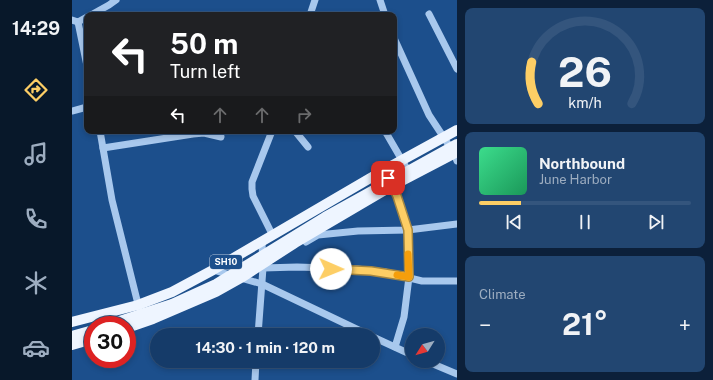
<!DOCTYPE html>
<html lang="en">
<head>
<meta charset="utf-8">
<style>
  body { margin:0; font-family:"Public Sans",sans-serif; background:#224671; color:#f1f3f6; height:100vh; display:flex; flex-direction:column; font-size:15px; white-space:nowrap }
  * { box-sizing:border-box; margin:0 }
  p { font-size:13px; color:#9dadc0 }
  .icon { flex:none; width:22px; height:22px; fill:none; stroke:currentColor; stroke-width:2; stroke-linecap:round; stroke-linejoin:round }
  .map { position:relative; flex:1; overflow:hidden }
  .details { display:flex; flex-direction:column; gap:8px; padding:8px; background:#0c203a; width:256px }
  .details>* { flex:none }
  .hud { position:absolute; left:12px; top:12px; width:313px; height:122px; border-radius:8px; box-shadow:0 2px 6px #0003,0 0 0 1px #34557d; background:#202124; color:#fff; overflow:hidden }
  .needle { width:26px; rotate:233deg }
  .tools { position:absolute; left:333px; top:328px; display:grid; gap:8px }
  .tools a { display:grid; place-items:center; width:40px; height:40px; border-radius:50%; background:#153b69; box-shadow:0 2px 6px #0003,0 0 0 1px #34557d; font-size:20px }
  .speed { position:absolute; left:12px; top:316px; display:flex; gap:8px; font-size:20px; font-weight:700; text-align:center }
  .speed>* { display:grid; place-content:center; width:52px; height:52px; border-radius:50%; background:#153b69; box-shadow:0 2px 6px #0003,0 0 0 1px #34557d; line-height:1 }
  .speed .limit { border:6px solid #d22; background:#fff; color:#111 }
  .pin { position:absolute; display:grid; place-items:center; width:34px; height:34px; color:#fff; margin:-17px; border-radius:8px; box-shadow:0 2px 6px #0006 }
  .me { position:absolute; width:44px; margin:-22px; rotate:91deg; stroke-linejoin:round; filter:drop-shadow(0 0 3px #0008) }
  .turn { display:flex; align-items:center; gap:14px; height:84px; padding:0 20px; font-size:18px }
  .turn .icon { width:52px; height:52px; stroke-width:2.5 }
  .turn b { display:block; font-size:28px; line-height:34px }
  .lanes { display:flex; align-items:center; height:38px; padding:0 20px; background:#0003; justify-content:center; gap:20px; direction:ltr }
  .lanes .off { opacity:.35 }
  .big { font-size:30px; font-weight:700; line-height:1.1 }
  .details .tile { flex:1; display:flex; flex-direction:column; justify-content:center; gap:6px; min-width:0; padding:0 14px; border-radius:8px; background:#224671 }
  .details .dial { align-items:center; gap:0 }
  .dial svg { height:104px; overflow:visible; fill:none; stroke:#34557d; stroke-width:7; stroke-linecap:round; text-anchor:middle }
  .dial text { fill:#f1f3f6; stroke:none }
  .song { display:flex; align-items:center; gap:12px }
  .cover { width:48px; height:48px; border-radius:6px; background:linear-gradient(135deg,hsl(150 70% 55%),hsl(150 70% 35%)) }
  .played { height:4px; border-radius:2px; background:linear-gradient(90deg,#fdce65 20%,#34557d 20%) }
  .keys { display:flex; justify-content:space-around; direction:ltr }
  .heat { display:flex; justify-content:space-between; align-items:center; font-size:22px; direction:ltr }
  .trip { position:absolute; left:78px; top:328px; width:230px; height:40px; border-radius:20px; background:#153b69; box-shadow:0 2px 6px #0003,0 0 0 1px #34557d; font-weight:700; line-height:40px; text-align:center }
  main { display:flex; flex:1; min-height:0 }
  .menu { display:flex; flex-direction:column; width:72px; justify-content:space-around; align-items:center; background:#08182a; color:#9dadc0 }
  .menu .icon { width:28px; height:28px }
  .menu .active { color:#fdce65 }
  .menu b { font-size:18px; color:#f1f3f6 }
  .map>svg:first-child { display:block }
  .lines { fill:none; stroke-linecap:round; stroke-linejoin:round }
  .minor { stroke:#a8c8ed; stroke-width:7 }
  .major { stroke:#eef5ff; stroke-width:10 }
  .major-bridge { stroke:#eef5ff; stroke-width:10 }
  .route-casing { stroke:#a48642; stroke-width:10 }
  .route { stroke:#fdce65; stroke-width:7 }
  .slow { stroke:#f59e0b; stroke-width:7 }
  .labels { text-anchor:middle; stroke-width:4; stroke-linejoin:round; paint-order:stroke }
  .shield { fill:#1c4f8c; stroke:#bbcadc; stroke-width:1 }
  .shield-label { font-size:9px; font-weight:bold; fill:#fff }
</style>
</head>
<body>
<main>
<nav class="menu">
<b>14:29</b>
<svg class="icon active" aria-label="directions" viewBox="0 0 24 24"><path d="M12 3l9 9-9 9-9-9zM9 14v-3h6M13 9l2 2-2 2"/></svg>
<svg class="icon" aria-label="music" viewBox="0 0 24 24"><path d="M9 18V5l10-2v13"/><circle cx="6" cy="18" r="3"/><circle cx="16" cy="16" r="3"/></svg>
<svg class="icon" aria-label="phone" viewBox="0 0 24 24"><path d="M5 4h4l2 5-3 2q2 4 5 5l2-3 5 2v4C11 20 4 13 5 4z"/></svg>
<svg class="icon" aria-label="climate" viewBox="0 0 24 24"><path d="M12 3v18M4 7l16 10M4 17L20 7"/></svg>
<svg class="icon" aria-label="car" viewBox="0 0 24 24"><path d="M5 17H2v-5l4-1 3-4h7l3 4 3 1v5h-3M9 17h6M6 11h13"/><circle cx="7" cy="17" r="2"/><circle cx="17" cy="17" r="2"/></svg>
</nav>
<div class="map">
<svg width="385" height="380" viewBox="0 0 385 380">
  <rect width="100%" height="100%" fill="#1c4f8c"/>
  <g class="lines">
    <g class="minor">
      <path d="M 308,0 L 313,15"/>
      <path d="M 357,14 L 385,69"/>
      <path d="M 19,15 L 37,5 L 44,0"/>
      <path d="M 238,15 L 243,0"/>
      <path d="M 0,20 L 6,22 L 15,17"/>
      <path d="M 6,22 L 15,66"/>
      <path d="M 322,38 L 357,115 L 382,153 L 385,161"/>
      <path d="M 0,111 L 15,107"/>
      <path d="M 28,131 L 40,200 L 67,308"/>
      <path d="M 223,131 L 236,147"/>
      <path d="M 313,131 L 338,174"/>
      <path d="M 31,148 L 121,134 L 132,133 L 149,137"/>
      <path d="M 312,170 L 325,196 L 336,230 L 337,277 L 332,317 L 323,347"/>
      <path d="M 200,234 L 181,196 L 180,189 L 180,182 L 200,131"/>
      <path d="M 234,242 L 246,235 L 286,231 L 336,230 L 385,224"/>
      <path d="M 191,268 L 225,267 L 285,269 L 313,272 L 350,281 L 385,281"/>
      <path d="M 141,270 L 190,284 L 297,335"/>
      <path d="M 186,335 L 191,268 L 190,242"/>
      <path d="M 301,337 L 340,355"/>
      <path d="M 354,361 L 385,374"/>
      <path d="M 183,380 L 184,361"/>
    </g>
    <g class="major">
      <path d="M 0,322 L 66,305 L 100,292 L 141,270 L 312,170 L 385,130"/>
      <path d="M 55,328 L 81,319 L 144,292 L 169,278 L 223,243 L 320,186 L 385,152"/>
      <path d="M 0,336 L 21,330"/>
      <path d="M 0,345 L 21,339"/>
    </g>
    <path class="major-bridge" d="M 35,325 L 100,304 L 144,284 L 253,217 L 385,144"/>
  </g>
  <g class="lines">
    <defs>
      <path id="route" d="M 259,269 L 299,271 L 337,277 L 336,230 L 325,196 L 316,178"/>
    </defs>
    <use href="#route" class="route-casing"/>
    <use href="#route" class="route"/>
    <path class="slow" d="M 325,275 L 337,277 L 336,254"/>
  </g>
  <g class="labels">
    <rect class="shield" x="138" y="255" width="32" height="14" rx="3"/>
    <g class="shield-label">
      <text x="154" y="265">SH10</text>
    </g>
  </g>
</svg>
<div class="tools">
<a><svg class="needle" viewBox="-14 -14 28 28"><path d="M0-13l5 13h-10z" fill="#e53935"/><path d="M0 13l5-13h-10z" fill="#9dadc0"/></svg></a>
</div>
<div class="speed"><div class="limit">30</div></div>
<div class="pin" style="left:316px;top:178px;background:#d93025"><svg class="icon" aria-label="arrive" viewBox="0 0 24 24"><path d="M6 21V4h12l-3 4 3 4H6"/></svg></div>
<svg class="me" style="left:259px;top:269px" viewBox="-20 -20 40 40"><circle r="19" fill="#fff"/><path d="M0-13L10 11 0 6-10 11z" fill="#fdce65"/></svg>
<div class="trip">14:30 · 1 min · 120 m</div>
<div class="hud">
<div class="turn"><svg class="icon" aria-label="left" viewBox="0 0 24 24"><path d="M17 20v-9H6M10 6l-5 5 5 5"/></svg><div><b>50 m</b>Turn left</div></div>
<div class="lanes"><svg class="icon" aria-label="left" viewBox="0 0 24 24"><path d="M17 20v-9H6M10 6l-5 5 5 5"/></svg><svg class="icon off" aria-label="ahead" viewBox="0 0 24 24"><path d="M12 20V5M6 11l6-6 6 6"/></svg><svg class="icon off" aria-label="ahead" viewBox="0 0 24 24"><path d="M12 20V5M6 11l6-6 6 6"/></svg><svg class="icon off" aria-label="right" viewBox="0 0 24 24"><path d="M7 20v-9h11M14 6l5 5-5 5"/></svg></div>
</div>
</div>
<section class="details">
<div class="tile dial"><svg viewBox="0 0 100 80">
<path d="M14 69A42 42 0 1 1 86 69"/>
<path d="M14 69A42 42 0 0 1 9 37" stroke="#fdce65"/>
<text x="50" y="56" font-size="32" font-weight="700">26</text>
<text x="50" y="72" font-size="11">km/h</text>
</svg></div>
<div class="tile">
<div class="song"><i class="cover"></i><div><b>Northbound</b><p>June Harbor</p></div></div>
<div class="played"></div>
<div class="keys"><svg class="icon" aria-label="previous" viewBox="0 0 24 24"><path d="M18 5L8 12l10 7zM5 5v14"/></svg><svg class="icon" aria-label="pause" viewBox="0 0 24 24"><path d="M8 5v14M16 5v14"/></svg><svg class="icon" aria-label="next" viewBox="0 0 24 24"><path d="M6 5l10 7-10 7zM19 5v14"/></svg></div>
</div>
<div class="tile"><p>Climate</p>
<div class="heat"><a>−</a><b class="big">21°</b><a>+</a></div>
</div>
</section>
</main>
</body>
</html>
